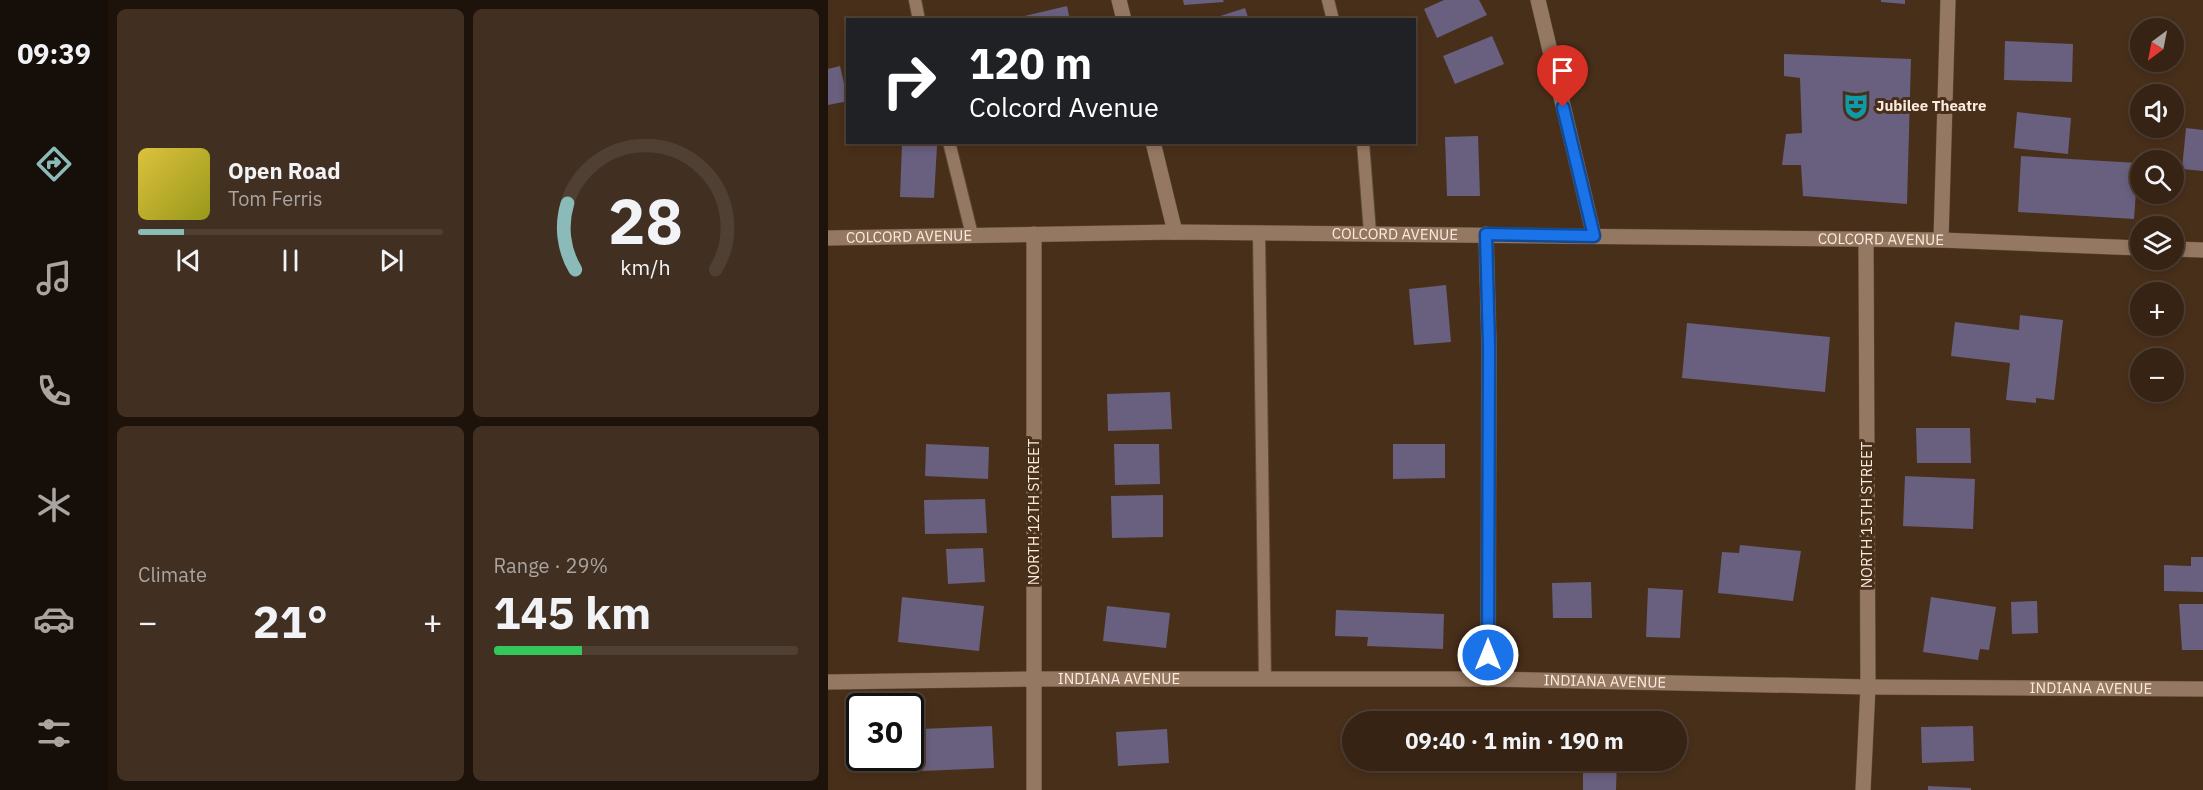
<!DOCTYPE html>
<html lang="en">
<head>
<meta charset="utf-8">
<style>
  body { margin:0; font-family:"IBM Plex Sans",sans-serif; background:#412f22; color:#f1f3f6; height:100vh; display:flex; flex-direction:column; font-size:22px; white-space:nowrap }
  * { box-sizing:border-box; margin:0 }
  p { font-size:20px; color:#aaa4a0 }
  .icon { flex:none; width:33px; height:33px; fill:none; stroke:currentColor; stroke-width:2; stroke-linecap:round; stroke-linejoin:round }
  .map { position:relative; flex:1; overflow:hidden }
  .sheet { display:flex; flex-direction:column; gap:9px; padding:9px; background:#1e130b; width:720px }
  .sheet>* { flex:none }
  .top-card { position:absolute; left:18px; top:18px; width:570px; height:126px; border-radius:0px; box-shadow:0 3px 9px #0003,0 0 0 2px #504034; background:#202124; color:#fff; overflow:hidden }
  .needle { width:39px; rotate:212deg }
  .buttons { position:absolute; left:1302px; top:18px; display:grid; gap:12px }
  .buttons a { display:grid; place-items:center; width:54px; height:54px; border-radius:50%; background:#362314; box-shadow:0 3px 9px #0003,0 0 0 2px #504034; font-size:30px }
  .speed { position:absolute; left:18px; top:693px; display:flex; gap:12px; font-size:30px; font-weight:700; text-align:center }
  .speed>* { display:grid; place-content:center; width:78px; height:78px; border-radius:50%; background:#362314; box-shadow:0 3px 9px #0003,0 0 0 2px #504034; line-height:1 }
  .speed .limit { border:3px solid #111; border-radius:9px; background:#fff; color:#111 }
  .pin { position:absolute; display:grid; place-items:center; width:51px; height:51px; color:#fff; margin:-62px -26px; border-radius:50% 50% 50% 0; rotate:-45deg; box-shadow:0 0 6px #0007 }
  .pin .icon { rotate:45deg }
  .me { position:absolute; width:66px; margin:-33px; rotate:0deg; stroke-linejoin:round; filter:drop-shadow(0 0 4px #0008) }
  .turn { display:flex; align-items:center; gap:21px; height:126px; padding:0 24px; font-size:27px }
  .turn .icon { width:78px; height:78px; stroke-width:2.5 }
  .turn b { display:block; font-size:42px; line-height:51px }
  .big { font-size:45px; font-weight:700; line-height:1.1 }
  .sheet .widget { flex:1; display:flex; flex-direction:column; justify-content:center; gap:9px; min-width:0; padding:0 21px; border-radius:9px; background:#412f22 }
  .sheet .dial { align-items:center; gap:0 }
  .dial svg { height:156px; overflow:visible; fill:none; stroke:#504034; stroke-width:7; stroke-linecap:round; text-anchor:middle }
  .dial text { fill:#f1f3f6; stroke:none }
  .song { display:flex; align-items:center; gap:18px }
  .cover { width:72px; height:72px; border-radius:9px; background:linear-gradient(135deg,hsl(50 70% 55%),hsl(60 70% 35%)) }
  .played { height:6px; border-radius:3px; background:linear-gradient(90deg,#8bbbb9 15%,#504034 15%) }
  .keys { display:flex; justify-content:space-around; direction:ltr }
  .heat { display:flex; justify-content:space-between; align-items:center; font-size:33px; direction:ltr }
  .charge { height:9px; border-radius:4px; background:linear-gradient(90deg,#34c759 29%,#504034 0) }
  .sheet .tiles { flex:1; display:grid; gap:9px; grid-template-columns:repeat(2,1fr) }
  .trip { position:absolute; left:514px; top:711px; width:345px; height:60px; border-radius:30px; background:#362314; box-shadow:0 3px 9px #0003,0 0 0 2px #504034; font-weight:700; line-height:60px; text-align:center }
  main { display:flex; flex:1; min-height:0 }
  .menu { display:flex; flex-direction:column; width:108px; justify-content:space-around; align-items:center; background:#160e08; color:#aaa4a0 }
  .menu .icon { width:42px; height:42px }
  .menu .selected { color:#8bbbb9 }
  .menu b { font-size:27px; color:#f1f3f6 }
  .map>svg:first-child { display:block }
  .building { fill:#695f7e }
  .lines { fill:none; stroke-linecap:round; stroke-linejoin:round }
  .service-casing { stroke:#5f4a38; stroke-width:14 }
  .minor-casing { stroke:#5f4a38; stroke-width:16 }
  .tertiary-casing { stroke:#5f4a38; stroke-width:16 }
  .service { stroke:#957861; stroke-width:12 }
  .minor { stroke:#957861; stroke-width:15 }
  .tertiary { stroke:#957861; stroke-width:15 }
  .route-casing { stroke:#114b97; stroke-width:15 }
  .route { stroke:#1a73e8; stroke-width:10 }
  .labels { text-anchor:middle; stroke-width:6; stroke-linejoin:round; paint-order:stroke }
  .poi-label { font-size:15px; font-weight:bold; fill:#fbeade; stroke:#482f1a; text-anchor:start }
  .street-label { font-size:15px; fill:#fbeade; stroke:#482f1a }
</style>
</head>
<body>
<main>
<nav class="menu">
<b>09:39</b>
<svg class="icon selected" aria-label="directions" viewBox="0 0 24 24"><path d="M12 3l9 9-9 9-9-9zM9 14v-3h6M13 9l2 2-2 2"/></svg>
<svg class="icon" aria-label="music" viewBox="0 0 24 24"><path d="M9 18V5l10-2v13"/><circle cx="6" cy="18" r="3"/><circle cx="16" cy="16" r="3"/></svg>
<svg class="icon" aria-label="phone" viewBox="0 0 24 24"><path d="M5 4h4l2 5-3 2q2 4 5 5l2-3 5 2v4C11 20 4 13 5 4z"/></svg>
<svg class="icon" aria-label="climate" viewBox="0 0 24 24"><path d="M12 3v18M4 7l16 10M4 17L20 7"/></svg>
<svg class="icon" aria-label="car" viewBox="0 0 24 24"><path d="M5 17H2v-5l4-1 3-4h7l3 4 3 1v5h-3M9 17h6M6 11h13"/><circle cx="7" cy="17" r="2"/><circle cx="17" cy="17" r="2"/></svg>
<svg class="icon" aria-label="filters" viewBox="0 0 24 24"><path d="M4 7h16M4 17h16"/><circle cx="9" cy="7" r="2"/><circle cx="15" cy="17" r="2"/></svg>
</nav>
<section class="sheet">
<div class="tiles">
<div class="widget">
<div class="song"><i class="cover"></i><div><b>Open Road</b><p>Tom Ferris</p></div></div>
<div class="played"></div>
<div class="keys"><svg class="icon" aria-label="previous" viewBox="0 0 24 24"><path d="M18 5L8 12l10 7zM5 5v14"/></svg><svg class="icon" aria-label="pause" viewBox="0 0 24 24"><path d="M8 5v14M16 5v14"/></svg><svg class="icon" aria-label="next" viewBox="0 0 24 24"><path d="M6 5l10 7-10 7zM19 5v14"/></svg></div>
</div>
<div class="widget dial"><svg viewBox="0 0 100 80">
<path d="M14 69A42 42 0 1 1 86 69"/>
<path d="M14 69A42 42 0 0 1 10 35" stroke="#8bbbb9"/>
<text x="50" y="56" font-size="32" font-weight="700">28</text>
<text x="50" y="72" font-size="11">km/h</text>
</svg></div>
<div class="widget"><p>Climate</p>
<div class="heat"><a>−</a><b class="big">21°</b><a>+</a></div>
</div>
<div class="widget"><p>Range · 29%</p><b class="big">145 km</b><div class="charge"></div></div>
</div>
</section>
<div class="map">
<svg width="1375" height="790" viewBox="0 0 1375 790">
  <rect width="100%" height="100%" fill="#482f1a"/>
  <g class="building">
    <path d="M 355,0 L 395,0 L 396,2 L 356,5 Z"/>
    <path d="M 616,0 L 651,0 L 659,15 L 609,38 L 596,9 Z"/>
    <path d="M 1053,0 L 1077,0 L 1077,4 L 1053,2 Z"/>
    <path d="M 239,6 L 242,20 L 184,20 L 184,19 Z"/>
    <path d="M 417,8 L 421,20 L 383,20 L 383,19 Z"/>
    <path d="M 664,36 L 676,64 L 627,84 L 615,56 Z"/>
    <path d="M 1177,41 L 1245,44 L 1244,82 L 1176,80 Z"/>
    <path d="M 956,54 L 1083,59 L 1079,204 L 975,196 L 973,165 L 954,165 L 958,134 L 974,133 L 972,78 L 956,76 Z"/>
    <path d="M 12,66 L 20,101 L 0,105 L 0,69 Z"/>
    <path d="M 1189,112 L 1243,118 L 1240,154 L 1186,148 Z"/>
    <path d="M 1358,128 L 1375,130 L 1375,171 L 1354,169 Z"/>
    <path d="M 650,136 L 652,196 L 619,196 L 617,137 Z"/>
    <path d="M 74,144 L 109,146 L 106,198 L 72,197 Z"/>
    <path d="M 1193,156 L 1310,163 L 1306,219 L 1190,212 Z"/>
    <path d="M 618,285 L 623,342 L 586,345 L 581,289 Z"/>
    <path d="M 1192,315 L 1235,320 L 1226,400 L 1208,398 L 1208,403 L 1178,400 L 1182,363 L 1123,356 L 1127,322 L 1191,330 Z"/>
    <path d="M 859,323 L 1002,337 L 997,392 L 854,378 Z"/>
    <path d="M 342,392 L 344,429 L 280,431 L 279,394 Z"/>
    <path d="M 1088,428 L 1142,428 L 1143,463 L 1089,463 Z"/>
    <path d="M 98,444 L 161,447 L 160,479 L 97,476 Z"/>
    <path d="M 286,444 L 331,444 L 332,484 L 287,485 Z"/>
    <path d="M 565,444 L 617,444 L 617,478 L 565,479 Z"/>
    <path d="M 1077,476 L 1147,479 L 1145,529 L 1075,526 Z"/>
    <path d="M 335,495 L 335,537 L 284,538 L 283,496 Z"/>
    <path d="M 157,499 L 159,533 L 97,534 L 96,500 Z"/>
    <path d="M 912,545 L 973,551 L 965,601 L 890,593 L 894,552 L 911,553 Z"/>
    <path d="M 155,548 L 157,582 L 120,584 L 118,549 Z"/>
    <path d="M 1363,557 L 1375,557 L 1375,592 L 1336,591 L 1336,565 L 1363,566 Z"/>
    <path d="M 763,582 L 764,618 L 725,618 L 724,583 Z"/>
    <path d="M 820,588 L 855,590 L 852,638 L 818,637 Z"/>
    <path d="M 74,597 L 156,606 L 151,651 L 70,642 Z"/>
    <path d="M 1103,597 L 1168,607 L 1161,650 L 1152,649 L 1150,660 L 1095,652 Z"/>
    <path d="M 1209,601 L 1210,633 L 1184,634 L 1183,602 Z"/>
    <path d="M 1351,604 L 1375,604 L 1375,650 L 1354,650 Z"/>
    <path d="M 279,606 L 342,613 L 338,648 L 275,641 Z"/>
    <path d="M 508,610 L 616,614 L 615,649 L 539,646 L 540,637 L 507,636 Z"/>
    <path d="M 164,726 L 166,768 L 93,771 L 92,729 Z"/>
    <path d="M 1145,726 L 1146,761 L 1094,763 L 1093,727 Z"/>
    <path d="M 339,729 L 341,763 L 290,766 L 288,732 Z"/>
    <path d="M 755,760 L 789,760 L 788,790 L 755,790 Z"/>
    <path d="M 1100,786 L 1143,788 L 1143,790 L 1100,790 Z"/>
  </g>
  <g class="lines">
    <defs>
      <g id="service">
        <path d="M 87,0 L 91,20"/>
        <path d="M 500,0 L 505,20"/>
        <path d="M 121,142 L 144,235"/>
        <path d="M 535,142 L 542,233"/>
        <path d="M 431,232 L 437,679"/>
      </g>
      <g id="minor">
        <path d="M 291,0 L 296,20"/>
        <path d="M 710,0 L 766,236"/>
        <path d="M 325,142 L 347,232"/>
        <path d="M 658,234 L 661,346 L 660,679"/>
        <path d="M 1113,240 L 1120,0"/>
        <path id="s1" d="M 0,682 L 206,679 L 660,679 L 1040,687 L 1375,689"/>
        <path d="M 206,790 L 206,234"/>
        <path d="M 1035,790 L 1040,687 L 1038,240"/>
      </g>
      <g id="tertiary">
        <path id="s2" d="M 0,238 L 347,232 L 1113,240 L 1312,248"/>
        <path d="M 1346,249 L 1375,250"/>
      </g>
    </defs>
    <use href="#service" class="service-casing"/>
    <use href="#minor" class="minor-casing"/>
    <use href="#tertiary" class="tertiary-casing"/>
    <use href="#service" class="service"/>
    <use href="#minor" class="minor"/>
    <use href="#tertiary" class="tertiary"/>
  </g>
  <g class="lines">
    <defs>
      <path id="route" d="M 660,655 L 661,346 L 658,234 L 766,236 L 735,107"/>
    </defs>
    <use href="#route" class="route-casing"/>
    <use href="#route" class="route"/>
  </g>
  <defs>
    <symbol id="theatre-bare" viewBox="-9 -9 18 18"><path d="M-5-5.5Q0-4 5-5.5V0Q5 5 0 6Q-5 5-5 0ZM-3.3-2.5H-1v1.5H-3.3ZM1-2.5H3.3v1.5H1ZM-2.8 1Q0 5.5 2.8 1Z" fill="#0f9aa8" stroke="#482f1a" stroke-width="2.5" paint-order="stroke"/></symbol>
  </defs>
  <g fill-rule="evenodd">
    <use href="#theatre-bare" x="1009" y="87" width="38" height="38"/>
  </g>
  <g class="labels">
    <g class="poi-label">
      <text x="1048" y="111">Jubilee Theatre</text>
    </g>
    <g class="street-label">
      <text dy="5" stroke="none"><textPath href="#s2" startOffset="567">COLCORD AVENUE</textPath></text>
      <text dy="5" stroke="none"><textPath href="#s2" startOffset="81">COLCORD AVENUE</textPath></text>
      <text dy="5" stroke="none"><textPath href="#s2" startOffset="1053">COLCORD AVENUE</textPath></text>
      <text transform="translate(206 512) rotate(-90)" y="5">NORTH 12TH STREET</text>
      <text transform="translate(1039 515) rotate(-90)" y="5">NORTH 15TH STREET</text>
      <text dy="5" stroke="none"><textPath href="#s1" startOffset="291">INDIANA AVENUE</textPath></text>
      <text dy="5" stroke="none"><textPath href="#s1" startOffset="777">INDIANA AVENUE</textPath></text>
      <text dy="5" stroke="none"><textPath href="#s1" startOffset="1263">INDIANA AVENUE</textPath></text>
    </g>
  </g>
</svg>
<div class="buttons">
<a><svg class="needle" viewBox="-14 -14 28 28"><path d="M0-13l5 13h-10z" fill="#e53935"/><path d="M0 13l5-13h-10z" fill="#aaa4a0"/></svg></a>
<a><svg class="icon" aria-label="sound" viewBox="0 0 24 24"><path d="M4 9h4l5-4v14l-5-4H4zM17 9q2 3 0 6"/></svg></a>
<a><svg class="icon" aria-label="search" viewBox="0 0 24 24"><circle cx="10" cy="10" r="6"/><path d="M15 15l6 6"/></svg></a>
<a><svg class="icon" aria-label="layers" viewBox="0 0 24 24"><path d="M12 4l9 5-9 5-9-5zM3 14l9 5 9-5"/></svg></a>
<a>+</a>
<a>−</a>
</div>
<div class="speed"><div class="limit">30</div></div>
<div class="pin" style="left:735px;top:107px;background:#d93025"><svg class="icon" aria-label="arrive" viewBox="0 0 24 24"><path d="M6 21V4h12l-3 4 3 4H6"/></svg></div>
<svg class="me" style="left:660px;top:655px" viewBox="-20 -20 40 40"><circle r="17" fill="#1a73e8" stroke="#fff" stroke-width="3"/><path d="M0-11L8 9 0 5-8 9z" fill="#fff"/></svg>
<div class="trip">09:40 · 1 min · 190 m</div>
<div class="top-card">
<div class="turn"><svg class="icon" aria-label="right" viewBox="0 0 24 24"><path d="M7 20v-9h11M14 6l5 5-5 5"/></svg><div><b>120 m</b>Colcord Avenue</div></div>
</div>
</div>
</main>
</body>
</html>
